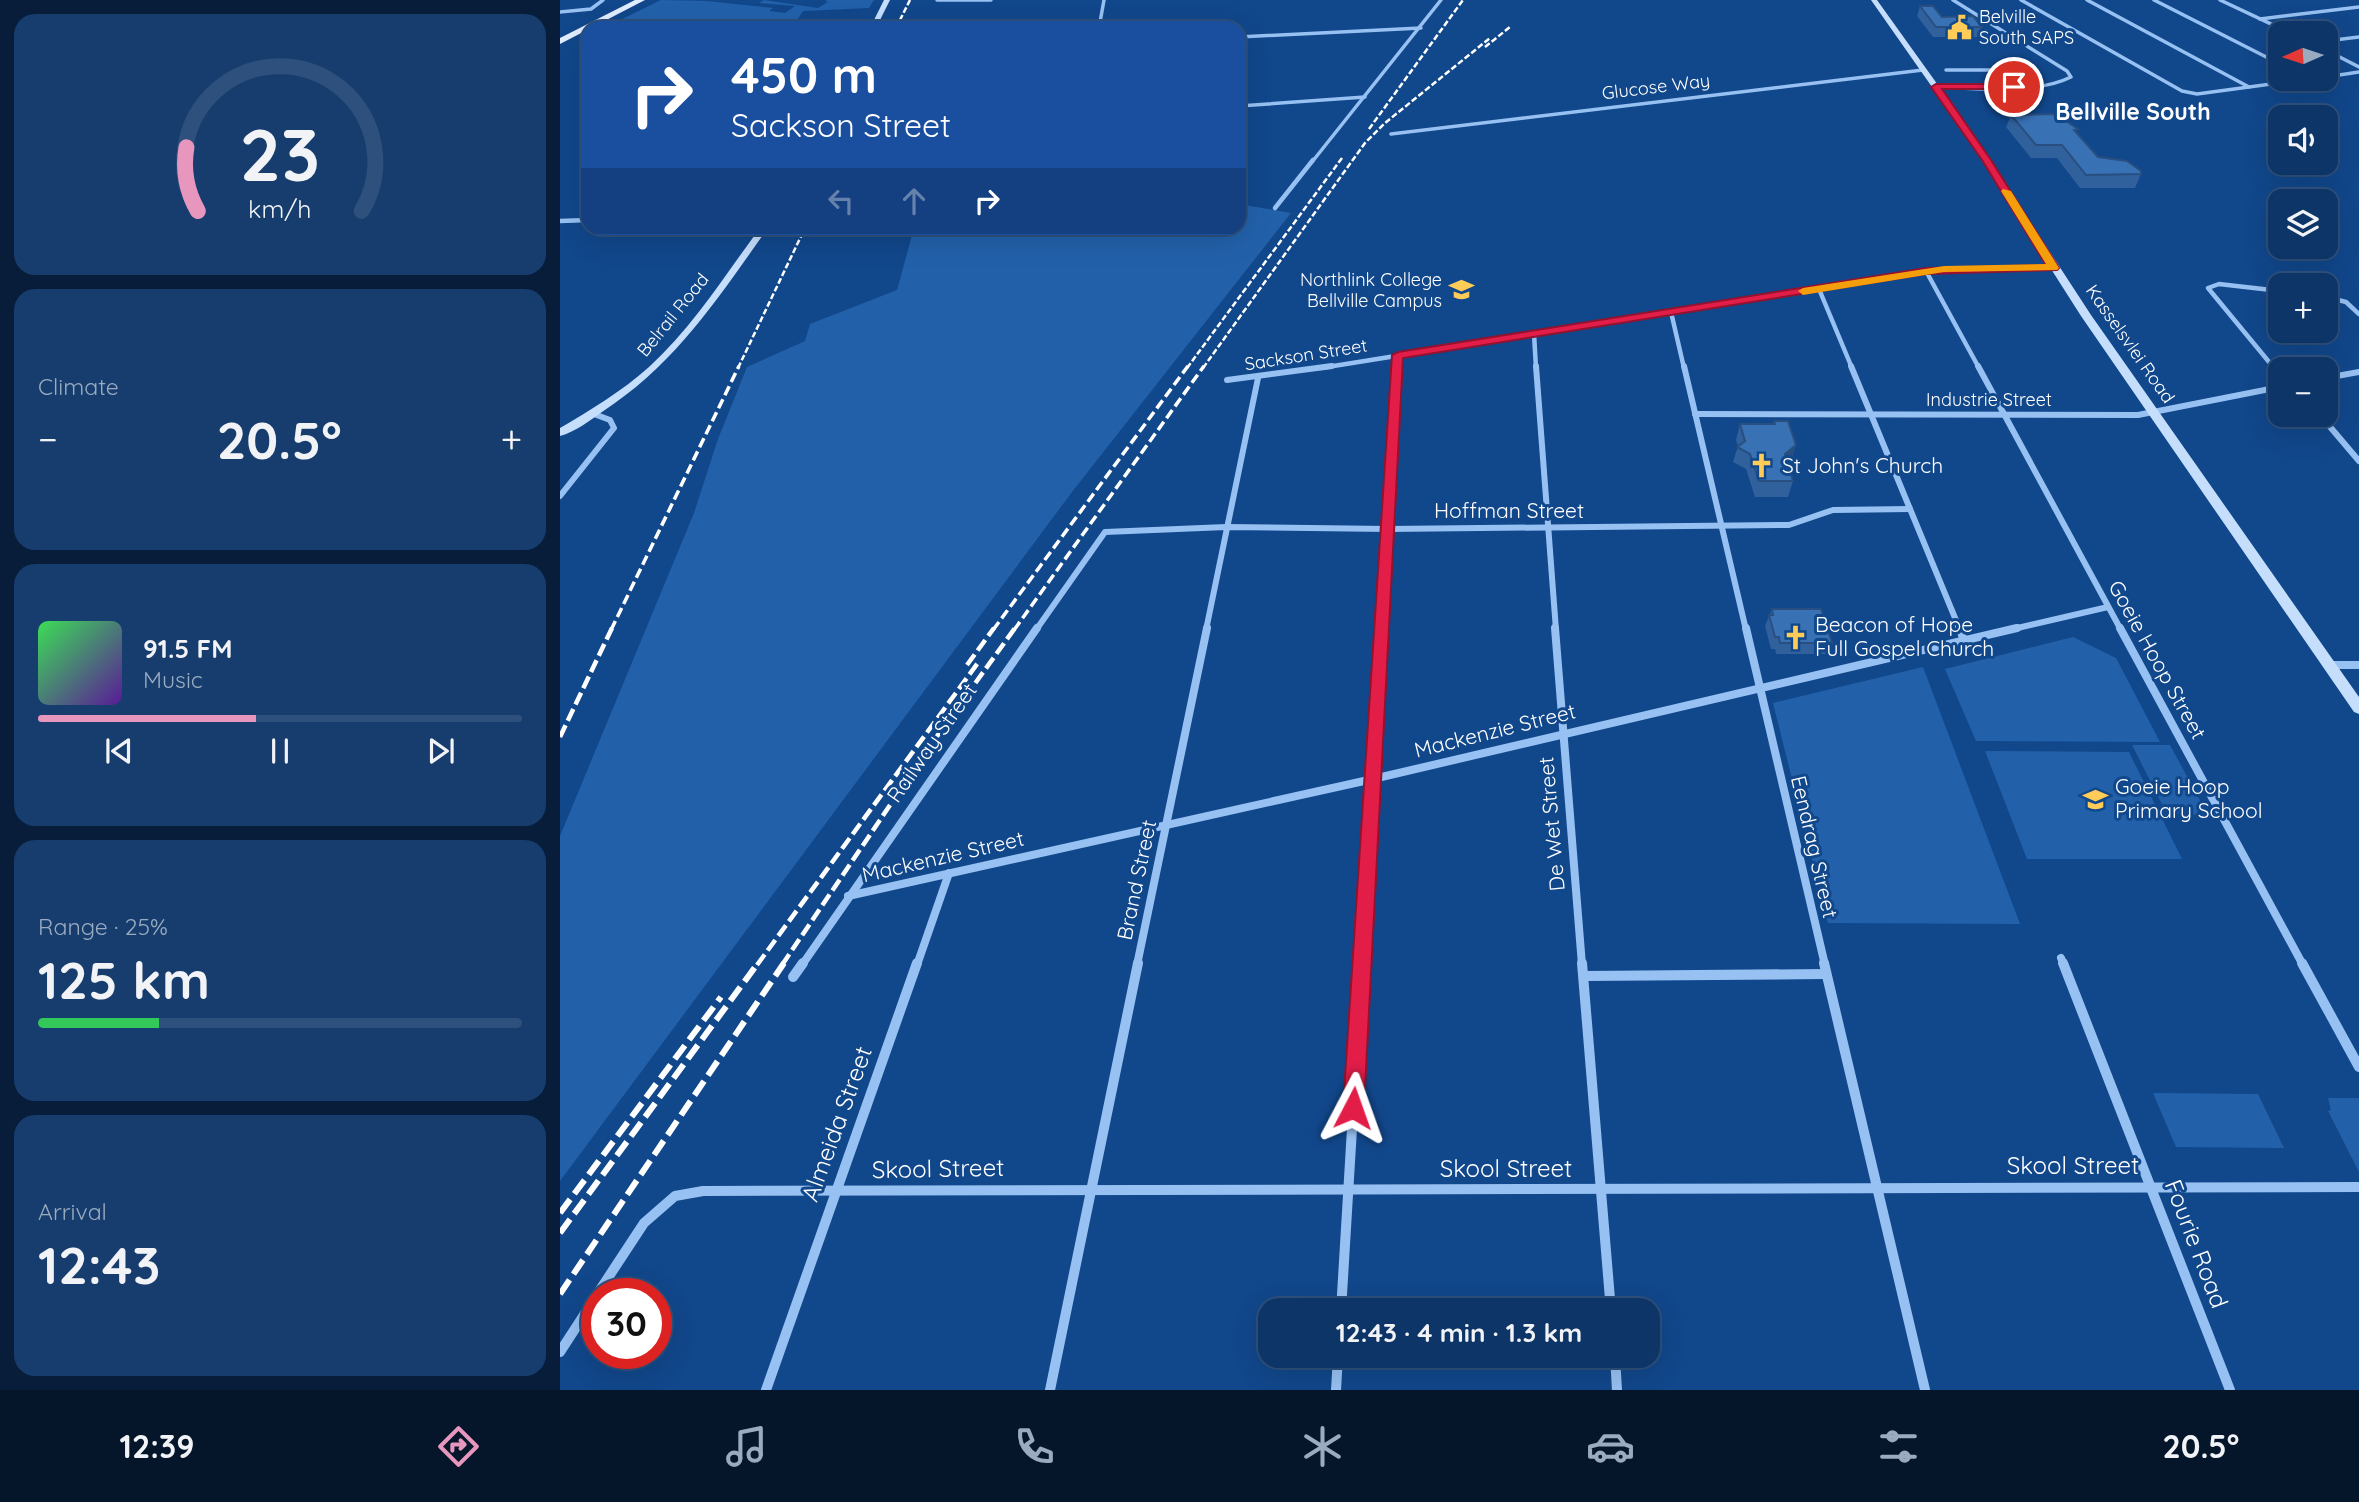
<!DOCTYPE html>
<html lang="en">
<head>
<meta charset="utf-8">
<style>
  body { margin:0; font-family:Quicksand,sans-serif; background:#163d6e; color:#f1f3f6; height:100vh; display:flex; flex-direction:column; font-size:26px; white-space:nowrap }
  * { box-sizing:border-box; margin:0 }
  p { font-size:23px; color:#9aabc0 }
  .icon { flex:none; width:38px; height:38px; fill:none; stroke:currentColor; stroke-width:2; stroke-linecap:round; stroke-linejoin:round }
  .map { position:relative; flex:1; overflow:hidden }
  .side { display:flex; flex-direction:column; gap:14px; padding:14px; background:#071d39; width:560px }
  .side>* { flex:none }
  .hud { position:absolute; left:21px; top:21px; width:665px; height:214px; border-radius:21px; box-shadow:0 7px 28px #0002,0 0 0 2px #2d507c; background:#1a4fa0; color:#fff; overflow:hidden }
  .needle { width:46px; rotate:267deg }
  .buttons { position:absolute; left:1708px; top:21px; display:grid; gap:14px }
  .buttons a { display:grid; place-items:center; width:70px; height:70px; border-radius:14px; background:#0d3568; box-shadow:0 7px 28px #0002,0 0 0 2px #2d507c; font-size:35px }
  .speed { position:absolute; left:21px; top:1278px; display:flex; gap:14px; font-size:35px; font-weight:700; text-align:center }
  .speed>* { display:grid; place-content:center; width:91px; height:91px; border-radius:50%; background:#0d3568; box-shadow:0 7px 28px #0002,0 0 0 2px #2d507c; line-height:1 }
  .speed .limit { border:10px solid #d22; background:#fff; color:#111 }
  .pin { position:absolute; display:grid; place-items:center; width:60px; height:60px; color:#fff; margin:-30px; border:4px solid #fff; border-radius:50%; box-shadow:0 2px 7px #0007 }
  .me { position:absolute; width:77px; margin:-38px; rotate:4deg; stroke-linejoin:round; filter:drop-shadow(0 0 5px #0008) }
  .turn { display:flex; align-items:center; gap:24px; height:147px; padding:0 35px; font-size:32px }
  .turn .icon { width:91px; height:91px; stroke-width:2.5 }
  .turn b { display:block; font-size:49px; line-height:60px }
  .lanes { display:flex; align-items:center; height:66px; padding:0 35px; background:#0003; justify-content:center; gap:35px; direction:ltr }
  .lanes .off { opacity:.35 }
  .big { font-size:52px; font-weight:700; line-height:1.1 }
  .side .card { flex:1; display:flex; flex-direction:column; justify-content:center; gap:10px; min-width:0; padding:0 24px; border-radius:21px; background:#163d6e }
  .side .dial { align-items:center; gap:0 }
  .dial svg { height:182px; overflow:visible; fill:none; stroke:#2d507c; stroke-width:7; stroke-linecap:round; text-anchor:middle }
  .dial text { fill:#f1f3f6; stroke:none }
  .song { display:flex; align-items:center; gap:21px }
  .cover { width:84px; height:84px; border-radius:10px; background:linear-gradient(135deg,hsl(130 70% 55%),hsl(270 70% 35%)) }
  .played { height:7px; border-radius:4px; background:linear-gradient(90deg,#e797bd 45%,#2d507c 45%) }
  .keys { display:flex; justify-content:space-around; direction:ltr }
  .heat { display:flex; justify-content:space-between; align-items:center; font-size:38px; direction:ltr }
  .charge { height:10px; border-radius:5px; background:linear-gradient(90deg,#34c759 25%,#2d507c 0) }
  .trip { position:absolute; left:698px; top:1298px; width:402px; height:70px; border-radius:21px; background:#0d3568; box-shadow:0 7px 28px #0002,0 0 0 2px #2d507c; font-weight:700; line-height:70px; text-align:center }
  .dock { display:flex; height:112px; justify-content:space-around; align-items:center; background:#05152a; color:#9aabc0 }
  .dock .icon { width:49px; height:49px }
  .dock .active { color:#e797bd }
  .dock b { font-size:32px; color:#f1f3f6 }
  main { display:flex; flex:1; min-height:0 }
  .map>svg:first-child { display:block }
  .green { fill:#2261aa }
  .lines { fill:none; stroke-linecap:round; stroke-linejoin:round }
  .street-far4 { stroke:#97c1f2; stroke-width:3.5 }
  .street-far3 { stroke:#97c1f2; stroke-width:4.5 }
  .street-far2 { stroke:#97c1f2; stroke-width:6 }
  .street-far1 { stroke:#97c1f2; stroke-width:8 }
  .street { stroke:#97c1f2; stroke-width:10 }
  .secondary { fill:#c5defc; fill-rule:evenodd }
  .primary { fill:#e1edff; fill-rule:evenodd }
  .rail-far3 { stroke:#fff; stroke-width:2.5; stroke-dasharray:6 2.5; stroke-linecap:butt }
  .rail-far2 { stroke:#fff; stroke-width:3.5; stroke-dasharray:10 4.5; stroke-linecap:butt }
  .rail-far1 { stroke:#fff; stroke-width:4.5; stroke-dasharray:13 5; stroke-linecap:butt }
  .rail { stroke:#fff; stroke-width:6; stroke-dasharray:17 7; stroke-linecap:butt }
  .wall { fill:#31619c }
  .shaded-wall { fill:#284f7f }
  .building { fill:#3971b5; stroke:#284f7f; stroke-width:2 }
  .route { fill:#e11d48; stroke:#92132f; stroke-width:2 }
  .slow { fill:#f59e0b }
  .labels { text-anchor:middle; stroke-width:6; stroke-linejoin:round; paint-order:stroke }
  .far-poi-label { font-size:18px; fill:#fff; stroke:#11478b; text-anchor:start }
  .far-street-label { font-size:18px; fill:#fff; stroke:#11478b }
  .poi-label { font-size:21px; fill:#fff; stroke:#11478b; text-anchor:start }
  .street-label { font-size:21px; fill:#fff; stroke:#11478b }
  .far-district-label { font-size:23px; font-weight:bold; fill:#fff; stroke:#11478b }
  .near-street-label { font-size:24px; fill:#fff; stroke:#11478b }
</style>
</head>
<body>
<main>
<section class="side">
<div class="card dial"><svg viewBox="0 0 100 80">
<path d="M14 69A42 42 0 1 1 86 69"/>
<path d="M14 69A42 42 0 0 1 9 41" stroke="#e797bd"/>
<text x="50" y="56" font-size="32" font-weight="700">23</text>
<text x="50" y="72" font-size="11">km/h</text>
</svg></div>
<div class="card"><p>Climate</p>
<div class="heat"><a>−</a><b class="big">20.5°</b><a>+</a></div>
</div>
<div class="card">
<div class="song"><i class="cover"></i><div><b>91.5 FM</b><p>Music</p></div></div>
<div class="played"></div>
<div class="keys"><svg class="icon" aria-label="previous" viewBox="0 0 24 24"><path d="M18 5L8 12l10 7zM5 5v14"/></svg><svg class="icon" aria-label="pause" viewBox="0 0 24 24"><path d="M8 5v14M16 5v14"/></svg><svg class="icon" aria-label="next" viewBox="0 0 24 24"><path d="M6 5l10 7-10 7zM19 5v14"/></svg></div>
</div>
<div class="card"><p>Range · 25%</p><b class="big">125 km</b><div class="charge"></div></div>
<div class="card"><p>Arrival</p><b class="big">12:43</b></div>
</section>
<div class="map">
<svg width="1799" height="1390" viewBox="0 0 1799 1390">
  <rect width="100%" height="100%" fill="#11478b"/>
  <g class="green">
    <path d="M 101,0 L 147,1 L 213,8 L 209,11 L 225,13 L 235,6 L 199,3 L 204,0 L 258,8 L 268,2 L 265,1 L 267,0 L 314,0 L 309,8 L 243,11 L 238,19 L 117,24 L 60,20 Z"/>
    <path d="M 679,204 L 731,213 L 512,492 L 0,1181 L 0,836 L 134,513 L 158,439 L 187,367 L 245,341 L 250,324 L 337,290 L 354,228 L 679,228 Z"/>
    <path d="M 1513,637 L 1556,658 L 1600,742 L 1416,741 L 1385,669 Z"/>
    <path d="M 1363,667 L 1460,924 L 1268,923 L 1213,703 Z"/>
    <path d="M 1572,745 L 1610,745 L 1648,815 L 1607,814 Z"/>
    <path d="M 1425,751 L 1569,752 L 1622,859 L 1467,859 Z"/>
    <path d="M 1593,1093 L 1698,1094 L 1724,1148 L 1616,1147 Z"/>
    <path d="M 1768,1098 L 1799,1098 L 1799,1172 L 1768,1111 L 1771,1110 Z"/>
  </g>
  <g class="lines">
    <g class="street-far4">
      <path d="M 377,0 L 431,0"/>
      <path d="M 1461,0 L 1622,91 L 1637,94 L 1749,79"/>
      <path d="M 1527,0 L 1689,87"/>
      <path d="M 1594,0 L 1720,64"/>
      <path d="M 1660,0 L 1730,33"/>
      <path d="M 0,12 L 31,9 L 43,0"/>
      <path d="M 1700,19 L 1799,7"/>
      <path d="M 539,28 L 544,0"/>
      <path d="M 679,37 L 861,28"/>
      <path d="M 1766,41 L 1799,37"/>
      <path d="M 1766,50 L 1799,67"/>
      <path d="M 1444,63 L 1477,85"/>
      <path d="M 1386,70 L 1453,70"/>
      <path d="M 1766,77 L 1799,72"/>
      <path d="M 1376,87 C 1416,88 1475,95 1511,77 L 1507,71 L 1393,0"/>
      <path d="M 679,106 L 805,97"/>
      <path d="M 831,134 L 1363,70"/>
      <path d="M 752,162 L 881,0"/>
    </g>
    <g class="street-far3">
      <path d="M 715,208 L 753,160"/>
      <path d="M 0,221 L 28,220"/>
      <path d="M 1366,271 L 1419,368"/>
      <path d="M 1259,289 L 1292,368"/>
      <path d="M 1766,297 L 1786,302 L 1799,314"/>
      <path d="M 1111,312 L 1124,368"/>
      <path d="M 974,334 L 976,368"/>
      <path d="M 761,368 L 1366,271 L 1493,268"/>
      <path d="M 837,368 L 838,355"/>
      <path d="M 1714,368 L 1648,288 L 1659,284 L 1720,291"/>
    </g>
    <g class="street-far2">
      <path d="M 976,366 L 996,630"/>
      <path d="M 1124,366 L 1186,630"/>
      <path d="M 1291,366 L 1400,630"/>
      <path d="M 1418,366 L 1561,630"/>
      <path d="M 1713,366 L 1720,375"/>
      <path d="M 1766,378 L 1799,372"/>
      <path d="M 667,380 L 772,366"/>
      <path d="M 1135,414 L 1578,415 L 1720,387"/>
      <path d="M 1760,415 L 1799,461"/>
      <path d="M 0,496 L 54,428 L 50,420 L 34,414"/>
      <path d="M 476,630 L 545,532 L 666,527 L 828,529 L 1229,525 L 1273,510 L 1350,509"/>
      <path d="M 646,630 L 698,378"/>
      <path d="M 822,630 L 837,366"/>
      <path d="M 1449,630 L 1548,607"/>
    </g>
    <g class="street-far1">
      <path d="M 995,628 L 1022,965"/>
      <path d="M 1186,628 L 1265,965"/>
      <path d="M 1399,628 L 1404,640"/>
      <path d="M 1560,628 L 1743,965"/>
      <path d="M 1769,665 L 1799,665"/>
      <path d="M 288,896 L 813,779 L 1457,628"/>
      <path d="M 1501,958 L 1504,965"/>
      <path d="M 242,965 L 477,628"/>
      <path d="M 357,965 L 389,873"/>
      <path d="M 577,965 L 647,628"/>
      <path d="M 802,965 L 822,628"/>
    </g>
    <g class="street">
      <path d="M 1022,963 L 1051,1311"/>
      <path d="M 1264,963 L 1365,1390"/>
      <path d="M 1503,963 L 1670,1390"/>
      <path d="M 1742,963 L 1799,1067"/>
      <path d="M 1025,976 L 1265,974"/>
      <path d="M 233,977 L 243,963"/>
      <path d="M 38,1293 L 84,1223 L 115,1196 L 143,1191 L 1799,1187"/>
      <path d="M 781,1311 L 802,963"/>
      <path d="M 0,1352 L 37,1295"/>
      <path d="M 1055,1356 L 1057,1390"/>
      <path d="M 206,1390 L 357,963"/>
      <path d="M 490,1390 L 578,963"/>
      <path d="M 776,1390 L 778,1356"/>
    </g>
    <g class="secondary">
      <path d="M 324,0 L 330,0 L 316,28 L 310,28 Z"/>
      <path d="M 1311,0 L 1317,0 L 1413,134 L 1531,315 L 1799,697 L 1799,714 L 1794,712 L 1521,316 L 1405,134 Z"/>
      <path d="M 200,228 L 208,228 C 157,299 117,363 42,412 C 29,421 15,432 0,436 L 0,428 C 31,410 62,391 89,367 C 133,327 165,275 200,228 Z"/>
    </g>
    <path class="primary" d="M 75,0 L 85,0 L 0,44 L 0,38 Z"/>
    <g class="rail-far3">
      <path d="M 336,28 L 350,0"/>
      <path d="M 925,47 L 950,27"/>
      <path d="M 809,129 L 903,0"/>
      <path d="M 178,368 L 245,228"/>
      <path d="M 627,368 L 782,158"/>
      <path d="M 643,368 L 805,143 L 825,123 L 930,38"/>
    </g>
    <g class="rail-far2">
      <path d="M 51,630 L 179,366"/>
      <path d="M 433,630 L 628,366"/>
      <path d="M 454,630 L 644,366"/>
    </g>
    <g class="rail-far1">
      <path d="M 407,665 L 434,628"/>
      <path d="M 0,737 L 52,628"/>
      <path d="M 197,965 L 420,660"/>
      <path d="M 222,965 L 370,746 L 455,628"/>
    </g>
    <g class="rail">
      <path d="M 0,1213 L 161,997"/>
      <path d="M 0,1233 L 198,963"/>
      <path d="M 0,1294 L 224,963"/>
    </g>
  </g>
  <g class="wall">
    <path d="M 1360,6 L 1382,17 L 1422,27 L 1419,37 L 1373,37 L 1357,16 Z"/>
    <path d="M 1451,115 L 1517,133 L 1538,157 L 1581,174 L 1575,188 L 1520,188 L 1497,158 L 1471,158 L 1446,127 Z"/>
    <path d="M 1214,421 L 1236,445 L 1231,460 L 1228,463 L 1233,481 L 1228,497 L 1195,497 L 1186,469 L 1173,462 L 1178,446 L 1176,440 L 1180,424 L 1213,424 Z"/>
    <path d="M 1212,609 L 1272,643 L 1267,654 L 1216,654 L 1215,649 L 1211,649 L 1205,626 Z"/>
  </g>
  <path class="shaded-wall" d="M 1236,445 L 1231,460 L 1220,469 L 1225,454 Z"/>
  <g class="building">
    <path d="M 1360,6 L 1373,6 L 1382,17 L 1413,16 L 1422,27 L 1376,27 Z"/>
    <path d="M 1495,114 L 1518,129 L 1514,130 L 1538,157 L 1567,161 L 1581,171 L 1581,174 L 1526,175 L 1502,145 L 1476,145 L 1451,115 Z"/>
    <path d="M 1214,421 L 1228,421 L 1236,445 L 1225,454 L 1233,481 L 1199,481 L 1190,454 L 1177,447 L 1185,441 L 1180,424 L 1215,424 Z"/>
    <path d="M 1212,609 L 1261,609 L 1272,643 L 1220,643 L 1219,637 L 1215,637 L 1209,615 L 1213,615 Z"/>
  </g>
  <path class="route" d="M 1376,84 L 1454,84 L 1458,87 L 1454,89 L 1382,89 L 1431,160 L 1499,268 L 1497,270 L 1366,274 L 843,358 L 804,1108 L 801,1116 L 793,1119 L 786,1116 L 783,1108 L 832,355 L 838,352 L 1366,268 L 1486,265 L 1422,160 L 1371,87 Z"/>
  <path class="slow" d="M 1443,189 L 1451,191 L 1499,268 L 1497,270 L 1384,272 L 1243,295 L 1238,291 L 1243,288 L 1384,266 L 1486,264 L 1441,191 Z"/>
  <defs>
    <symbol id="civic-bare" viewBox="-9 -9 18 18"><path d="M-.6-6.5H3V-4.5H.6V-3L4-1V1h2V6H-6V1h2V-1L-.6-3ZM-1.2 2.5V6h2.4V2.5Z" fill="#ffcd57" stroke="#11478b" stroke-width="2.5" paint-order="stroke"/></symbol>
    <symbol id="university-bare" viewBox="-9 -9 18 18"><path d="M0-5L7-2L0 1L-7-2ZM-4 1L0 2.5L4 1V4Q0 6-4 4Z" fill="#ffcd57" stroke="#11478b" stroke-width="2.5" paint-order="stroke"/></symbol>
    <symbol id="church-bare" viewBox="-9 -9 18 18"><path d="M-1.2-6h2.4v3.5h3.3v2.4h-3.3V6h-2.4V-.1h-3.3v-2.4h3.3Z" fill="#ffcd57" stroke="#11478b" stroke-width="2.5" paint-order="stroke"/></symbol>
    <symbol id="school-bare" viewBox="-9 -9 18 18"><path d="M0-5L7-2L0 1L-7-2ZM-4 1L0 2.5L4 1V4Q0 6-4 4Z" fill="#ffcd57" stroke="#11478b" stroke-width="2.5" paint-order="stroke"/></symbol>
  </defs>
  <g fill-rule="evenodd">
    <use href="#civic-bare" x="1382" y="10" width="35" height="35"/>
    <use href="#university-bare" x="884" y="272" width="35" height="35"/>
    <use href="#church-bare" x="1184" y="448" width="35" height="35"/>
    <use href="#church-bare" x="1218" y="620" width="35" height="35"/>
    <use href="#school-bare" x="1518" y="782" width="35" height="35"/>
  </g>
  <g class="labels">
    <g class="far-poi-label">
      <text x="1419" y="23">Belville<tspan x="1419" dy="21">South SAPS</tspan></text>
      <text x="882" y="286" text-anchor="end">Northlink College<tspan x="882" dy="21">Bellville Campus</tspan></text>
    </g>
    <g class="far-street-label">
      <text transform="translate(1096 87) rotate(-7)" y="6">Glucose Way</text>
      <text transform="translate(113 315) rotate(-51)" y="6">Belrail Road</text>
      <text transform="translate(1570 344) rotate(55)" y="6">Kasselsvlei Road</text>
      <text transform="translate(746 355) rotate(-9)" y="6">Sackson Street</text>
      <text x="1429" y="406">Industrie Street</text>
    </g>
    <g class="poi-label">
      <text x="1222" y="473">St John's Church</text>
      <text x="1255" y="632">Beacon of Hope<tspan x="1255" dy="24">Full Gospel Church</tspan></text>
      <text x="1555" y="794">Goeie Hoop<tspan x="1555" dy="24">Primary School</tspan></text>
    </g>
    <g class="street-label">
      <text x="949" y="518">Hoffman Street</text>
      <text transform="translate(1597 660) rotate(61)" y="7">Goeie Hoop Street</text>
      <text transform="translate(935 731) rotate(-14)" y="7">Mackenzie Street</text>
      <text transform="translate(372 743) rotate(-55)" y="7">Railway Street</text>
      <text transform="translate(992 824) rotate(-95)" y="7">De Wet Street</text>
      <text transform="translate(1254 847) rotate(77)" y="7">Eendrag Street</text>
      <text transform="translate(383 857) rotate(-13)" y="7">Mackenzie Street</text>
      <text transform="translate(577 880) rotate(-78)" y="7">Brand Street</text>
    </g>
    <g class="far-district-label">
      <text x="1573" y="120">Bellville South</text>
    </g>
    <g class="near-street-label">
      <text transform="translate(277 1124) rotate(-70)" y="8">Almeida Street</text>
      <text x="1513" y="1174">Skool Street</text>
      <text transform="translate(378 1169) rotate(-1)" y="8">Skool Street</text>
      <text x="946" y="1177">Skool Street</text>
      <text transform="translate(1636 1244) rotate(69)" y="8">Fourie Road</text>
    </g>
  </g>
</svg>
<div class="buttons">
<a><svg class="needle" viewBox="-14 -14 28 28"><path d="M0-13l5 13h-10z" fill="#e53935"/><path d="M0 13l5-13h-10z" fill="#9aabc0"/></svg></a>
<a><svg class="icon" aria-label="sound" viewBox="0 0 24 24"><path d="M4 9h4l5-4v14l-5-4H4zM17 9q2 3 0 6"/></svg></a>
<a><svg class="icon" aria-label="layers" viewBox="0 0 24 24"><path d="M12 4l9 5-9 5-9-5zM3 14l9 5 9-5"/></svg></a>
<a>+</a>
<a>−</a>
</div>
<div class="speed"><div class="limit">30</div></div>
<div class="pin" style="left:1454px;top:87px;background:#d93025"><svg class="icon" aria-label="arrive" viewBox="0 0 24 24"><path d="M6 21V4h12l-3 4 3 4H6"/></svg></div>
<svg class="me" style="left:793px;top:1108px" viewBox="-20 -20 40 40"><path d="M0-17L14 15 0 8-14 15z" fill="#e11d48" stroke="#fff" stroke-width="4"/></svg>
<div class="trip">12:43 · 4 min · 1.3 km</div>
<div class="hud">
<div class="turn"><svg class="icon" aria-label="right" viewBox="0 0 24 24"><path d="M7 20v-9h11M14 6l5 5-5 5"/></svg><div><b>450 m</b>Sackson Street</div></div>
<div class="lanes"><svg class="icon off" aria-label="left" viewBox="0 0 24 24"><path d="M17 20v-9H6M10 6l-5 5 5 5"/></svg><svg class="icon off" aria-label="ahead" viewBox="0 0 24 24"><path d="M12 20V5M6 11l6-6 6 6"/></svg><svg class="icon" aria-label="right" viewBox="0 0 24 24"><path d="M7 20v-9h11M14 6l5 5-5 5"/></svg></div>
</div>
</div>
</main>
<nav class="dock">
<b>12:39</b>
<svg class="icon active" aria-label="directions" viewBox="0 0 24 24"><path d="M12 3l9 9-9 9-9-9zM9 14v-3h6M13 9l2 2-2 2"/></svg>
<svg class="icon" aria-label="music" viewBox="0 0 24 24"><path d="M9 18V5l10-2v13"/><circle cx="6" cy="18" r="3"/><circle cx="16" cy="16" r="3"/></svg>
<svg class="icon" aria-label="phone" viewBox="0 0 24 24"><path d="M5 4h4l2 5-3 2q2 4 5 5l2-3 5 2v4C11 20 4 13 5 4z"/></svg>
<svg class="icon" aria-label="climate" viewBox="0 0 24 24"><path d="M12 3v18M4 7l16 10M4 17L20 7"/></svg>
<svg class="icon" aria-label="car" viewBox="0 0 24 24"><path d="M5 17H2v-5l4-1 3-4h7l3 4 3 1v5h-3M9 17h6M6 11h13"/><circle cx="7" cy="17" r="2"/><circle cx="17" cy="17" r="2"/></svg>
<svg class="icon" aria-label="filters" viewBox="0 0 24 24"><path d="M4 7h16M4 17h16"/><circle cx="9" cy="7" r="2"/><circle cx="15" cy="17" r="2"/></svg>
<b>20.5°</b>
</nav>
</body>
</html>
